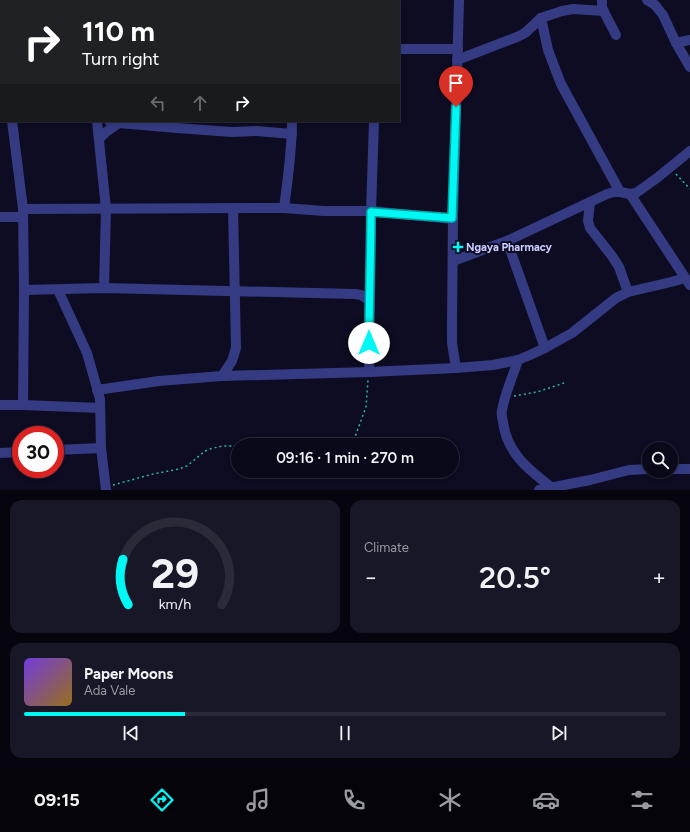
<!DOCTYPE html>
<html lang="en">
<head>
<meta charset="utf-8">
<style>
  body { margin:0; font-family:Figtree,sans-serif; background:#181727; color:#f1f3f6; height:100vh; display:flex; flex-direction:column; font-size:15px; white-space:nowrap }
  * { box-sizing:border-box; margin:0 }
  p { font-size:13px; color:#999aa2 }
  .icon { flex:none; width:22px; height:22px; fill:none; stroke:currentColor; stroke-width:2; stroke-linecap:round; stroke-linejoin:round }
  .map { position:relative; height:490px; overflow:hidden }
  .side { display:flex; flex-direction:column; gap:10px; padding:10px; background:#06050e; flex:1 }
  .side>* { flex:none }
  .guide { position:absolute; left:0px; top:0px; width:400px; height:122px; box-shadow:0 2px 6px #0003,0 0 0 1px #2a2a39; background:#202124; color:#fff; overflow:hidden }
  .tools { position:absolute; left:642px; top:442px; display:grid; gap:8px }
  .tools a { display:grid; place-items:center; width:36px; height:36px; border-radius:50%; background:#0a091a; box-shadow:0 2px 6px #0003,0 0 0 1px #2a2a39; font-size:20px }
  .speed { position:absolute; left:12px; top:426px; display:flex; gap:8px; font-size:20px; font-weight:700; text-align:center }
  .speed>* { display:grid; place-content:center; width:52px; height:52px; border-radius:50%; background:#0a091a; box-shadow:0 2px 6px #0003,0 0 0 1px #2a2a39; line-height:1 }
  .speed .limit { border:6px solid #d22; background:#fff; color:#111 }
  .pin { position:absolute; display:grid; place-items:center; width:34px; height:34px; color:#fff; margin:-41px -17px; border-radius:50% 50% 50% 0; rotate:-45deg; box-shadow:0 0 4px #0007 }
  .pin .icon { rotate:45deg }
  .me { position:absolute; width:44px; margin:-22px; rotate:0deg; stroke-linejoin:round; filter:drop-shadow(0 0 3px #0008) }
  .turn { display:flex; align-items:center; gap:14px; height:84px; padding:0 16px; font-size:18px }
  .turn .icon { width:52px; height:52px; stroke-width:2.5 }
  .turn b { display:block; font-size:28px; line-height:34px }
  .lanes { display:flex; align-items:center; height:38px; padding:0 16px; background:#0003; justify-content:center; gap:20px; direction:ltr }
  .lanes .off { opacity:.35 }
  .big { font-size:30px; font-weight:600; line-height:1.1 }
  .side .widget { flex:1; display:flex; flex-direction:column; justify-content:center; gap:6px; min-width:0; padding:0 14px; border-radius:12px; background:#181727 }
  .side .dial { align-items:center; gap:0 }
  .dial svg { height:104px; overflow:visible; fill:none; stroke:#2a2a39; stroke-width:7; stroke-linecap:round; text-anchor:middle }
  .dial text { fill:#f1f3f6; stroke:none }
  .song { display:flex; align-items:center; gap:12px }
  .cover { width:48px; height:48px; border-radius:6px; background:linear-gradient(135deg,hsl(260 70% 55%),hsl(40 70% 35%)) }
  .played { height:4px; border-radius:2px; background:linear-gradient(90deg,#00f8f4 25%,#2a2a39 25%) }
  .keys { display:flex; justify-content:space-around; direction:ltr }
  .heat { display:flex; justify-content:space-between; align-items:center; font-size:22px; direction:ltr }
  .side .tiles { flex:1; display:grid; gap:10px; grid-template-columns:1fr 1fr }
  .widget:last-child { grid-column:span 2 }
  .trip { position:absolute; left:231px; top:438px; width:228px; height:40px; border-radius:20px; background:#0a091a; box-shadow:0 2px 6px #0003,0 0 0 1px #2a2a39; font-weight:600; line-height:40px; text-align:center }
  .menu { display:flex; height:64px; justify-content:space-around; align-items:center; background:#04040a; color:#999aa2 }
  .menu .icon { width:28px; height:28px }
  .menu .selected { color:#00f8f4 }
  .menu b { font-size:18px; color:#f1f3f6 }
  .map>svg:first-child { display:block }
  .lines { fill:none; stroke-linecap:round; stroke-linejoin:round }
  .path { stroke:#28b89f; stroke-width:1.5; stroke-dasharray:2 3; stroke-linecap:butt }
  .minor { stroke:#353b83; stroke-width:10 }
  .route-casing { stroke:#00a19f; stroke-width:10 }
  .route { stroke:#00f8f4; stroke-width:7 }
  .poi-dot { fill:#00f8f4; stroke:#0d0c22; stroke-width:1.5 }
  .labels { text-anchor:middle; stroke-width:4; stroke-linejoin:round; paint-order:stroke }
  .poi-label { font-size:11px; font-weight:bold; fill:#cdcdff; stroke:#0d0c22; text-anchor:start }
</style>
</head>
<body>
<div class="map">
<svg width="690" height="490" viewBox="0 0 690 490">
  <rect width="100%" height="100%" fill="#0d0c22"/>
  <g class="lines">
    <g class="path">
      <path d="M 0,117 L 1,117"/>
      <path d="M 676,174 L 690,189"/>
      <path d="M 514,396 L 537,392 L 564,383"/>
      <path d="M 352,445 L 366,407 L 368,380"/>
      <path d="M 113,485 L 153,474 L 179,469 L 187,466 L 205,451 L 210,449 L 222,446 L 238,446"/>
    </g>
    <g class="minor">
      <path d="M 82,0 L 82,1"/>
      <path d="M 602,0 L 602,8 L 616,35"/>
      <path d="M 647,0 L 655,5 L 663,15 L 676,43 L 690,67"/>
      <path d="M 293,1 L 294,0"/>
      <path d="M 541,18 L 548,50 L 561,84 L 620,192"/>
      <path d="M 676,43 L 690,40"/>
      <path d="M 399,49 L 458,49"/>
      <path d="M 0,55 L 1,60"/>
      <path d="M 457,60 L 517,37 L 525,33 L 541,18 L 562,11 L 573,9 L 604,11"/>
      <path d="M 12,121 L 23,209 L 24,290 L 23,405"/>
      <path d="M 97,121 L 106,209 L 104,288"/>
      <path d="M 109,121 L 119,123 L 177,128 L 232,132 L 256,131 L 292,134"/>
      <path d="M 99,139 L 106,132 L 119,123"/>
      <path d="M 630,194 L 690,285"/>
      <path d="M 590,202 L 588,221 L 590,228 L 612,256 L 619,267 L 628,292"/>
      <path d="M 284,208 C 288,179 292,150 292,121"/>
      <path d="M 23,209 L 284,208 L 324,211 L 371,211 L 453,219"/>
      <path d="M 0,217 L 23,217"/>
      <path d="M 507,241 L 545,348"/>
      <path d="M 453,261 L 507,241 L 607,194 L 614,192 L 620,192 L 630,194 L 636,193 L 657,178 L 690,151"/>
      <path d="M 24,290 L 104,288 L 355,294 L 361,295 L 369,300"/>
      <path d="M 58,290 L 87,353 L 100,399 L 101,448 L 106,490"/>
      <path d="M 518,360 C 513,376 505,393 502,410 C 501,414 502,418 503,422 C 507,453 528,469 551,487"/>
      <path d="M 456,368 L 452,343 L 452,323 L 453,219 L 459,0"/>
      <path d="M 369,372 L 371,211 L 374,121"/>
      <path d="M 222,376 L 232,361 L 236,348 L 233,208"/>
      <path d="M 97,390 L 159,381 L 222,376 L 369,372 L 456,368 L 493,365 L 518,360 L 530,355 L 545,348 L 572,333 L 616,298 L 628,292 L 671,282 L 685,278"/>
      <path d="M 0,405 L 23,405 L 100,408"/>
      <path d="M 55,450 L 101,448"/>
      <path d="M 0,453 L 21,452"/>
      <path d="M 671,469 L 690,469"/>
      <path d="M 539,490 L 590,480 L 629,470 L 649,469"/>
    </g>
  </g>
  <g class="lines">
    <defs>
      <path id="route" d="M 369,343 C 369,299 371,255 371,212 L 452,218 L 456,107"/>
    </defs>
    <use href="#route" class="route-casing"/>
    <use href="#route" class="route"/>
  </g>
  <path class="poi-dot" d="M456 241h4v4h4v4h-4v4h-4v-4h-4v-4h4z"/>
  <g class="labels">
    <g class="poi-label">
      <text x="466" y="251">Ngaya Pharmacy</text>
    </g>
  </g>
</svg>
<div class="tools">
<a><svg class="icon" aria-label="search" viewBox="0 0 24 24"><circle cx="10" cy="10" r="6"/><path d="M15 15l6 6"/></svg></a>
</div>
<div class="speed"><div class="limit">30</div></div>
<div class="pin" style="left:456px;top:107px;background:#d93025"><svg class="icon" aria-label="arrive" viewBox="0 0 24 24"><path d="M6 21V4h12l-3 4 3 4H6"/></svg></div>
<svg class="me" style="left:369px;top:343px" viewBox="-20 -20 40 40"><circle r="19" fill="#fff"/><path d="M0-13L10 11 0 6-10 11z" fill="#00f8f4"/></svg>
<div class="trip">09:16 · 1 min · 270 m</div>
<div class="guide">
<div class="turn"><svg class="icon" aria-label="right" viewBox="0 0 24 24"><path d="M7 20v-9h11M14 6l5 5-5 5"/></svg><div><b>110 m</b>Turn right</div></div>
<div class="lanes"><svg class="icon off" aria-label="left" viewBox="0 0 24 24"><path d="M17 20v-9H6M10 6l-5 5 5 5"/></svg><svg class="icon off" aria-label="ahead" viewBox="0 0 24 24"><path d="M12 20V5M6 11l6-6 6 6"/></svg><svg class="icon" aria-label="right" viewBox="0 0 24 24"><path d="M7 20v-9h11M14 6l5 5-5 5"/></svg></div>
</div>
</div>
<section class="side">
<div class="tiles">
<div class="widget dial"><svg viewBox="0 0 100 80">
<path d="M14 69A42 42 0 1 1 86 69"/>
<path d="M14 69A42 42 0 0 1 10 34" stroke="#00f8f4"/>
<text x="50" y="56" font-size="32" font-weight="700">29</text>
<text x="50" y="72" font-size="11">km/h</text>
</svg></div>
<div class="widget"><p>Climate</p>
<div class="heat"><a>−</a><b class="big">20.5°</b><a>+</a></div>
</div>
<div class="widget">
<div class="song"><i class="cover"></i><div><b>Paper Moons</b><p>Ada Vale</p></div></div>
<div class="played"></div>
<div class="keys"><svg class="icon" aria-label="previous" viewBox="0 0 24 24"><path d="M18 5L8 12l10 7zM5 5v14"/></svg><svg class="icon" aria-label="pause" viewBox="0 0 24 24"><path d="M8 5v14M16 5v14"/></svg><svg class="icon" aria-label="next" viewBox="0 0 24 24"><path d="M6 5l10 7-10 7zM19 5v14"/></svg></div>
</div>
</div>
</section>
<nav class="menu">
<b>09:15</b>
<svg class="icon selected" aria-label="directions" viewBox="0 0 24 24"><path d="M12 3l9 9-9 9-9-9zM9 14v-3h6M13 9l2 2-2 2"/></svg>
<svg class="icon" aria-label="music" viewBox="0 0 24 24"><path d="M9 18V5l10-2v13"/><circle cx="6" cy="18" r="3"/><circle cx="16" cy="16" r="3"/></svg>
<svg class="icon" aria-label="phone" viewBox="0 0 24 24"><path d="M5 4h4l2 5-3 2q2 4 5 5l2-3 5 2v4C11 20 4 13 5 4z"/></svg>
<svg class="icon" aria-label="climate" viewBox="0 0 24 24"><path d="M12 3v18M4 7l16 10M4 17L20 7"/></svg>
<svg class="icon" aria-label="car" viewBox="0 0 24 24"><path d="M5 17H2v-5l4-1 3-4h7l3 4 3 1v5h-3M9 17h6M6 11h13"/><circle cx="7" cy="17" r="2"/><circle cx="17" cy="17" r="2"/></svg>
<svg class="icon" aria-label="filters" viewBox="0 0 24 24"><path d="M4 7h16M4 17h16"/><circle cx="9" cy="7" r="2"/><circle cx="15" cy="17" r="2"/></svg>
</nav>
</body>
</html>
